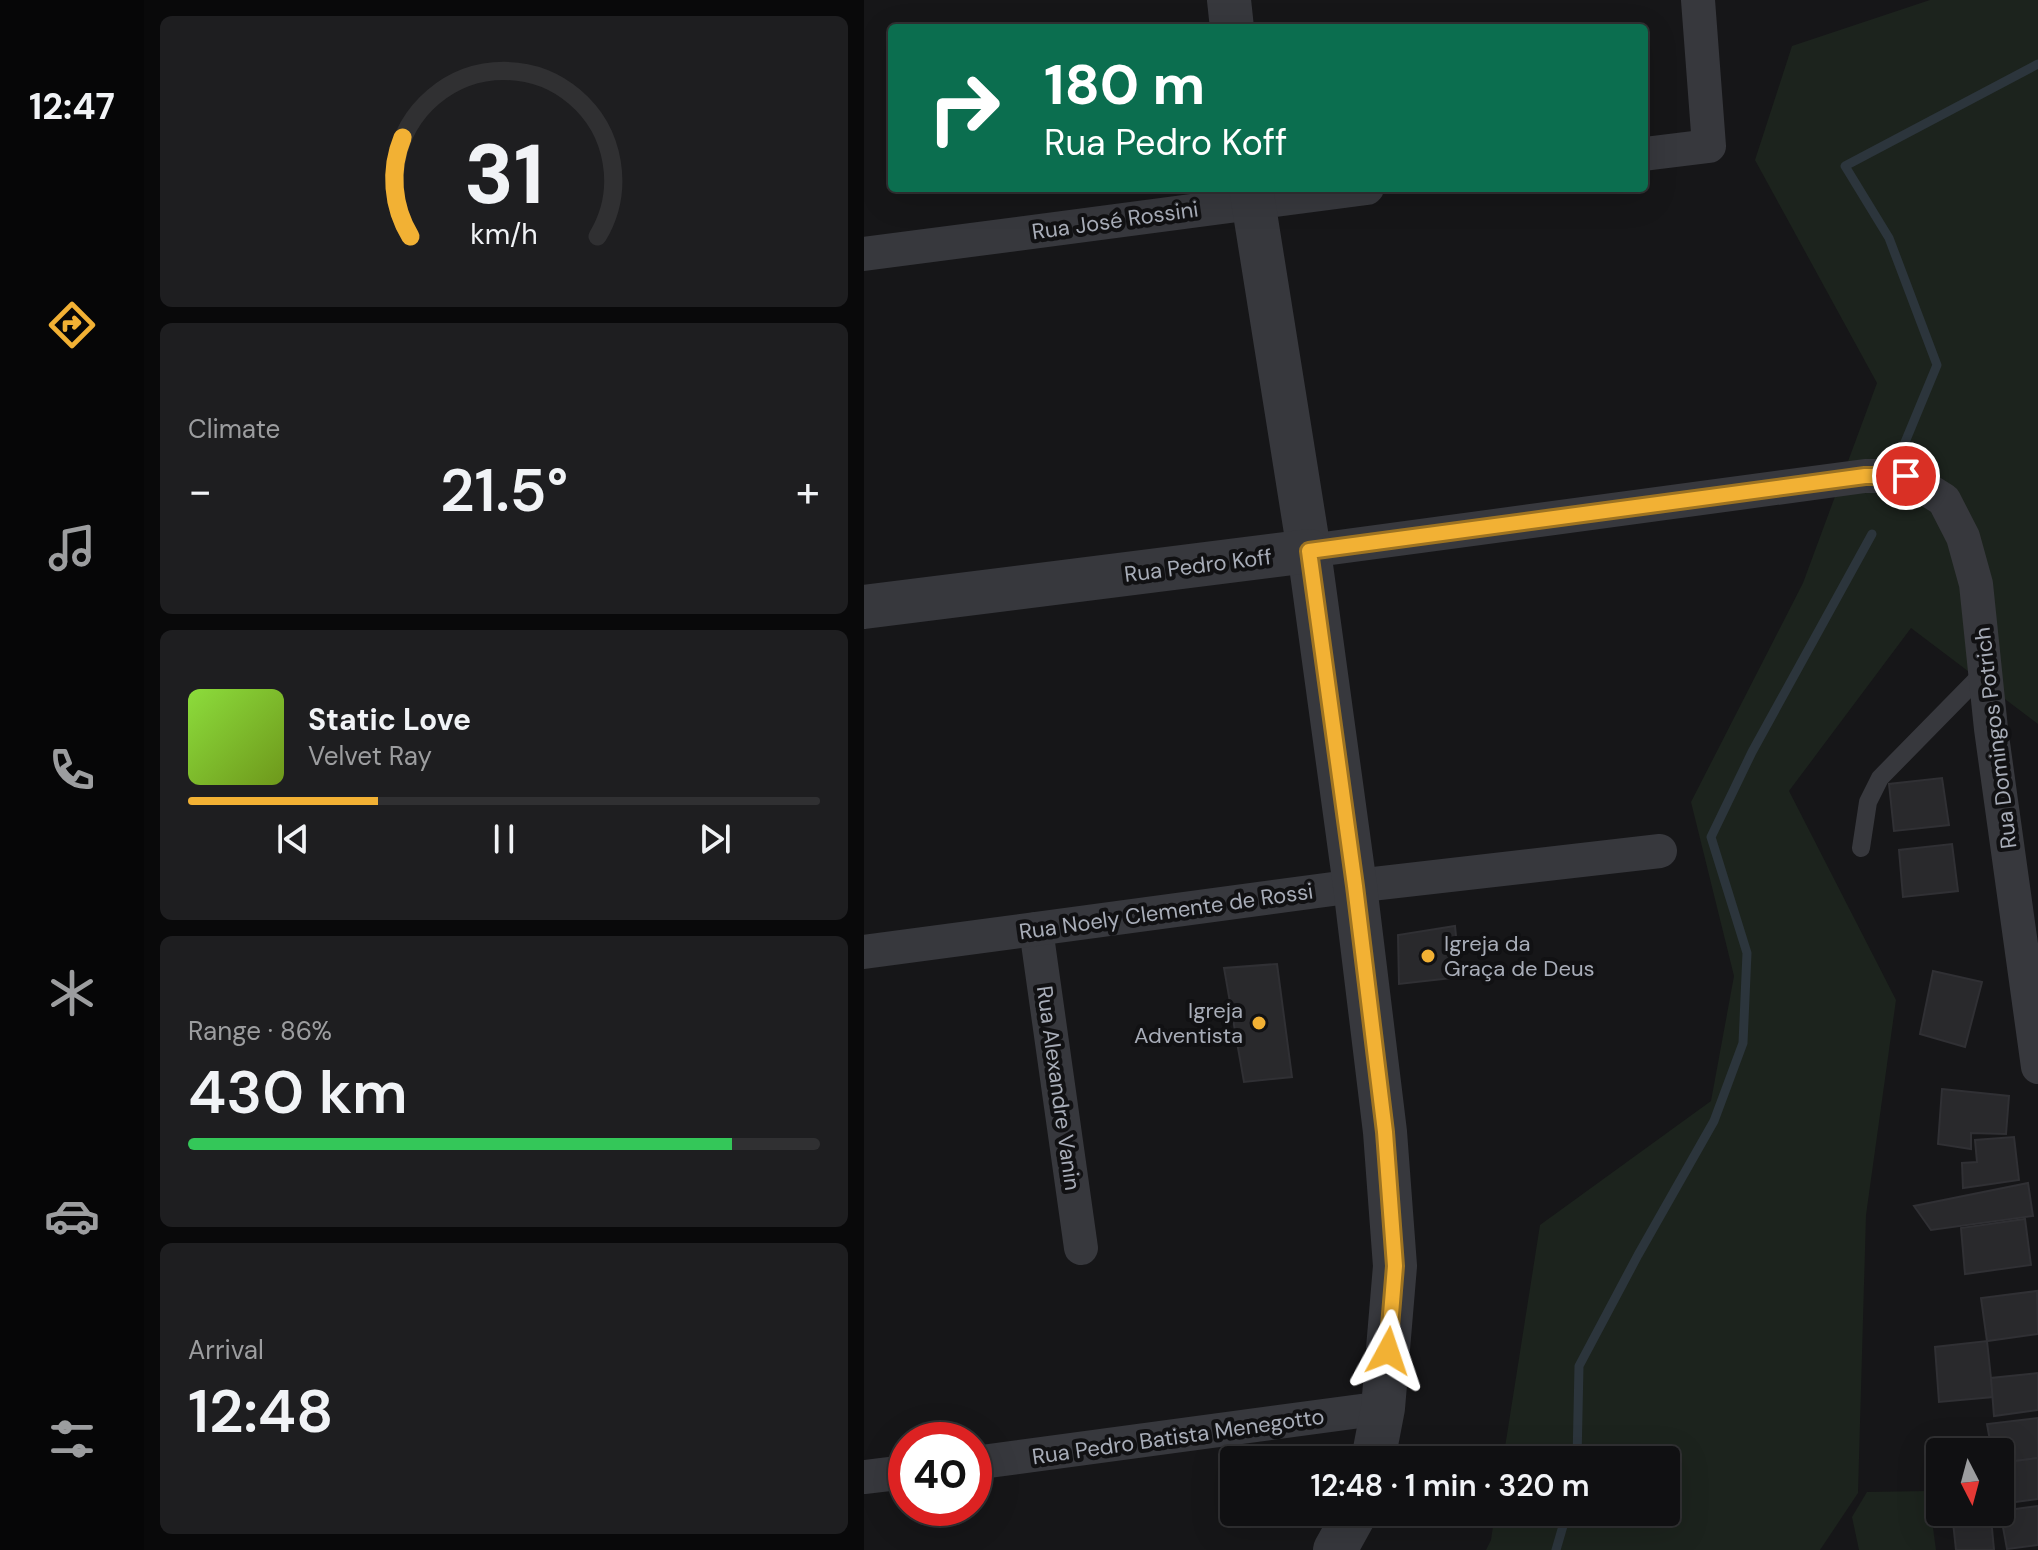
<!DOCTYPE html>
<html lang="en">
<head>
<meta charset="utf-8">
<style>
  body { margin:0; font-family:"DM Sans",sans-serif; background:#1e1e20; color:#f1f3f6; height:100vh; display:flex; flex-direction:column; font-size:30px; white-space:nowrap }
  * { box-sizing:border-box; margin:0 }
  p { font-size:26px; color:#9c9d9f }
  .icon { flex:none; width:44px; height:44px; fill:none; stroke:currentColor; stroke-width:2; stroke-linecap:round; stroke-linejoin:round }
  .map { position:relative; flex:1; overflow:hidden }
  .details { display:flex; flex-direction:column; gap:16px; padding:16px; background:#09090a; width:720px }
  .details>* { flex:none }
  .guide { position:absolute; left:24px; top:24px; width:760px; height:168px; border-radius:8px; box-shadow:0 8px 32px #0002,0 0 0 2px #303032; background:#0b6e4f; color:#fff; overflow:hidden }
  .needle { width:52px; rotate:174deg }
  .fabs { position:absolute; left:1062px; top:1438px; display:grid; gap:16px }
  .fabs a { display:grid; place-items:center; width:88px; height:88px; border-radius:8px; background:#101012; box-shadow:0 8px 32px #0002,0 0 0 2px #303032; font-size:40px }
  .speed { position:absolute; left:24px; top:1422px; display:flex; gap:16px; font-size:40px; font-weight:700; text-align:center }
  .speed>* { display:grid; place-content:center; width:104px; height:104px; border-radius:50%; background:#101012; box-shadow:0 8px 32px #0002,0 0 0 2px #303032; line-height:1 }
  .speed .limit { border:12px solid #d22; background:#fff; color:#111 }
  .pin { position:absolute; display:grid; place-items:center; width:68px; height:68px; color:#fff; margin:-34px; border:4px solid #fff; border-radius:50%; box-shadow:0 2px 8px #0007 }
  .me { position:absolute; width:88px; margin:-44px; rotate:5deg; stroke-linejoin:round; filter:drop-shadow(0 0 6px #0008) }
  .turn { display:flex; align-items:center; gap:28px; height:168px; padding:0 24px; font-size:36px }
  .turn .icon { width:104px; height:104px; stroke-width:2.5 }
  .turn b { display:block; font-size:56px; line-height:68px }
  .big { font-size:60px; font-weight:600; line-height:1.1 }
  .details .tile { flex:1; display:flex; flex-direction:column; justify-content:center; gap:12px; min-width:0; padding:0 28px; border-radius:12px; background:#1e1e20 }
  .details .dial { align-items:center; gap:0 }
  .dial svg { height:208px; overflow:visible; fill:none; stroke:#303032; stroke-width:7; stroke-linecap:round; text-anchor:middle }
  .dial text { fill:#f1f3f6; stroke:none }
  .song { display:flex; align-items:center; gap:24px }
  .cover { width:96px; height:96px; border-radius:12px; background:linear-gradient(135deg,hsl(90 70% 55%),hsl(80 70% 35%)) }
  .played { height:8px; border-radius:4px; background:linear-gradient(90deg,#f2b134 30%,#303032 30%) }
  .keys { display:flex; justify-content:space-around; direction:ltr }
  .heat { display:flex; justify-content:space-between; align-items:center; font-size:44px; direction:ltr }
  .charge { height:12px; border-radius:6px; background:linear-gradient(90deg,#34c759 86%,#303032 0) }
  .trip { position:absolute; left:356px; top:1446px; width:460px; height:80px; border-radius:8px; background:#101012; box-shadow:0 8px 32px #0002,0 0 0 2px #303032; font-weight:600; line-height:80px; text-align:center }
  main { display:flex; flex:1; min-height:0 }
  .dock { display:flex; flex-direction:column; width:144px; justify-content:space-around; align-items:center; background:#060607; color:#9c9d9f }
  .dock .icon { width:56px; height:56px }
  .dock .active { color:#f2b134 }
  .dock b { font-size:36px; color:#f1f3f6 }
  .map>svg:first-child { display:block }
  .green { fill:#1c231d }
  .lines { fill:none; stroke-linecap:round; stroke-linejoin:round }
  .stream { stroke:#2c353c; stroke-width:9 }
  .building { fill:#29292c; stroke:#303034; stroke-width:2 }
  .service { stroke:#37383d; stroke-width:18 }
  .minor { stroke:#37383d; stroke-width:34 }
  .tertiary { stroke:#37383d; stroke-width:44 }
  .route-casing { stroke:#9d7322; stroke-width:20 }
  .route { stroke:#f2b134; stroke-width:14 }
  .poi-dot { fill:#f2b134; stroke:#111113; stroke-width:3 }
  .labels { text-anchor:middle; stroke-width:8; stroke-linejoin:round; paint-order:stroke }
  .street-label { font-size:22px; fill:#a8adb8; stroke:#111113 }
  .poi-label { font-size:22px; fill:#a8adb8; stroke:#111113; text-anchor:start }
</style>
</head>
<body>
<main>
<nav class="dock">
<b>12:47</b>
<svg class="icon active" aria-label="directions" viewBox="0 0 24 24"><path d="M12 3l9 9-9 9-9-9zM9 14v-3h6M13 9l2 2-2 2"/></svg>
<svg class="icon" aria-label="music" viewBox="0 0 24 24"><path d="M9 18V5l10-2v13"/><circle cx="6" cy="18" r="3"/><circle cx="16" cy="16" r="3"/></svg>
<svg class="icon" aria-label="phone" viewBox="0 0 24 24"><path d="M5 4h4l2 5-3 2q2 4 5 5l2-3 5 2v4C11 20 4 13 5 4z"/></svg>
<svg class="icon" aria-label="climate" viewBox="0 0 24 24"><path d="M12 3v18M4 7l16 10M4 17L20 7"/></svg>
<svg class="icon" aria-label="car" viewBox="0 0 24 24"><path d="M5 17H2v-5l4-1 3-4h7l3 4 3 1v5h-3M9 17h6M6 11h13"/><circle cx="7" cy="17" r="2"/><circle cx="17" cy="17" r="2"/></svg>
<svg class="icon" aria-label="filters" viewBox="0 0 24 24"><path d="M4 7h16M4 17h16"/><circle cx="9" cy="7" r="2"/><circle cx="15" cy="17" r="2"/></svg>
</nav>
<section class="details">
<div class="tile dial"><svg viewBox="0 0 100 80">
<path d="M14 69A42 42 0 1 1 86 69"/>
<path d="M14 69A42 42 0 0 1 11 31" stroke="#f2b134"/>
<text x="50" y="56" font-size="32" font-weight="700">31</text>
<text x="50" y="72" font-size="11">km/h</text>
</svg></div>
<div class="tile"><p>Climate</p>
<div class="heat"><a>−</a><b class="big">21.5°</b><a>+</a></div>
</div>
<div class="tile">
<div class="song"><i class="cover"></i><div><b>Static Love</b><p>Velvet Ray</p></div></div>
<div class="played"></div>
<div class="keys"><svg class="icon" aria-label="previous" viewBox="0 0 24 24"><path d="M18 5L8 12l10 7zM5 5v14"/></svg><svg class="icon" aria-label="pause" viewBox="0 0 24 24"><path d="M8 5v14M16 5v14"/></svg><svg class="icon" aria-label="next" viewBox="0 0 24 24"><path d="M6 5l10 7-10 7zM19 5v14"/></svg></div>
</div>
<div class="tile"><p>Range · 86%</p><b class="big">430 km</b><div class="charge"></div></div>
<div class="tile"><p>Arrival</p><b class="big">12:48</b></div>
</section>
<div class="map">
<svg width="1174" height="1550" viewBox="0 0 1174 1550">
  <rect width="100%" height="100%" fill="#161618"/>
  <g class="green">
    <path d="M 1066,0 L 1174,0 L 1174,724 L 1047,628 L 925,791 L 1032,1000 L 1002,1215 L 994,1493 L 956,1550 L 622,1550 L 627,1540 L 631,1512 L 802,1512 L 802,1460 L 639,1460 L 676,1225 L 847,1101 L 870,976 L 827,802 L 939,583 L 1013,383 L 891,160 L 928,46 Z"/>
    <path d="M 1064,1491 L 1072,1550 L 995,1550 L 988,1517 L 1003,1492 Z"/>
  </g>
  <g class="lines">
    <g class="stream">
      <path d="M 1032,464 L 1073,365 L 1025,238 L 981,166 L 1174,64"/>
      <path d="M 713,1460 L 715,1366 L 774,1255 L 850,1121 L 879,1043 L 883,953 L 847,837 L 888,752 L 1008,534"/>
      <path d="M 692,1550 L 703,1512"/>
    </g>
  </g>
  <g class="building">
    <path d="M 1078,778 L 1085,825 L 1030,831 L 1025,784 Z"/>
    <path d="M 1088,844 L 1094,891 L 1039,897 L 1035,850 Z"/>
    <path d="M 591,926 L 596,977 L 535,984 L 534,935 Z"/>
    <path d="M 413,964 L 428,1077 L 380,1082 L 360,968 Z"/>
    <path d="M 1069,971 L 1118,982 L 1101,1047 L 1056,1034 Z"/>
    <path d="M 1078,1089 L 1145,1096 L 1142,1134 L 1107,1133 L 1107,1149 L 1074,1144 Z"/>
    <path d="M 1150,1137 L 1155,1180 L 1099,1188 L 1098,1163 L 1113,1162 L 1111,1140 Z"/>
    <path d="M 1164,1183 L 1169,1216 L 1067,1230 L 1050,1206 Z"/>
    <path d="M 1161,1219 L 1167,1265 L 1101,1274 L 1097,1228 Z"/>
    <path d="M 1173,1291 L 1174,1334 L 1123,1341 L 1117,1298 Z"/>
    <path d="M 1123,1341 L 1129,1397 L 1075,1402 L 1071,1347 Z"/>
    <path d="M 1174,1373 L 1174,1410 L 1130,1416 L 1127,1378 Z"/>
    <path d="M 1174,1418 L 1174,1458 L 1136,1463 L 1136,1452 L 1128,1452 L 1123,1424 Z"/>
    <path d="M 1174,1458 L 1174,1499 L 1136,1504 L 1136,1463 Z"/>
    <path d="M 1174,1506 L 1174,1545 L 1143,1549 L 1136,1511 Z"/>
    <path d="M 1127,1518 L 1130,1550 L 1092,1550 L 1089,1522 Z"/>
  </g>
  <g class="lines">
    <path class="service" d="M 997,848 L 1004,802 L 1016,778 L 1121,671"/>
    <g class="minor">
      <path d="M 780,154 L 845,146 L 834,0"/>
      <path d="M 0,254 L 503,188"/>
      <path d="M 445,551 L 1001,476 L 1042,476 L 1080,500 L 1099,537 L 1112,584 L 1127,729 L 1174,1067"/>
      <path d="M 172,929 L 217,1248"/>
      <path d="M 0,952 L 491,886 L 796,851"/>
      <path d="M 110,1463 L 519,1408"/>
      <path d="M 0,1477 L 42,1472"/>
    </g>
    <g class="tertiary">
      <path d="M 365,0 L 368,28"/>
      <path d="M 387,188 L 445,551 L 491,886 L 521,1132 L 531,1266 L 519,1408 L 509,1460"/>
      <path d="M 0,607 L 445,551"/>
      <path d="M 471,1550 L 492,1512"/>
    </g>
  </g>
  <g class="lines">
    <defs>
      <path id="route" d="M 524,1351 L 531,1266 L 521,1132 L 491,886 L 445,551 L 1001,476 L 1042,476"/>
    </defs>
    <use href="#route" class="route-casing"/>
    <use href="#route" class="route"/>
  </g>
  <g class="poi-dot">
    <circle cx="564" cy="956" r="8"/>
    <circle cx="395" cy="1023" r="8"/>
  </g>
  <g class="labels">
    <g class="street-label">
      <text transform="translate(251 220) rotate(-8)" y="8">Rua José Rossini</text>
      <text transform="translate(334 565) rotate(-7)" y="8">Rua Pedro Koff</text>
      <text transform="translate(1131 738) rotate(-97)" y="8">Rua Domingos Potrich</text>
      <text transform="translate(302 911) rotate(-8)" y="8">Rua Noely Clemente de Rossi</text>
      <text transform="translate(195 1088) rotate(82)" y="8">Rua Alexandre Vanin</text>
      <text transform="translate(314 1436) rotate(-8)" y="8">Rua Pedro Batista Menegotto</text>
    </g>
    <g class="poi-label">
      <text x="580" y="951">Igreja da<tspan x="580" dy="25">Graça de Deus</tspan></text>
      <text x="379" y="1018" text-anchor="end">Igreja<tspan x="379" dy="25">Adventista</tspan></text>
    </g>
  </g>
</svg>
<div class="fabs">
<a><svg class="needle" viewBox="-14 -14 28 28"><path d="M0-13l5 13h-10z" fill="#e53935"/><path d="M0 13l5-13h-10z" fill="#9c9d9f"/></svg></a>
</div>
<div class="speed"><div class="limit">40</div></div>
<div class="pin" style="left:1042px;top:476px;background:#d93025"><svg class="icon" aria-label="arrive" viewBox="0 0 24 24"><path d="M6 21V4h12l-3 4 3 4H6"/></svg></div>
<svg class="me" style="left:524px;top:1351px" viewBox="-20 -20 40 40"><path d="M0-17L14 15 0 8-14 15z" fill="#f2b134" stroke="#fff" stroke-width="4"/></svg>
<div class="trip">12:48 · 1 min · 320 m</div>
<div class="guide">
<div class="turn"><svg class="icon" aria-label="right" viewBox="0 0 24 24"><path d="M7 20v-9h11M14 6l5 5-5 5"/></svg><div><b>180 m</b>Rua Pedro Koff</div></div>
</div>
</div>
</main>
</body>
</html>
